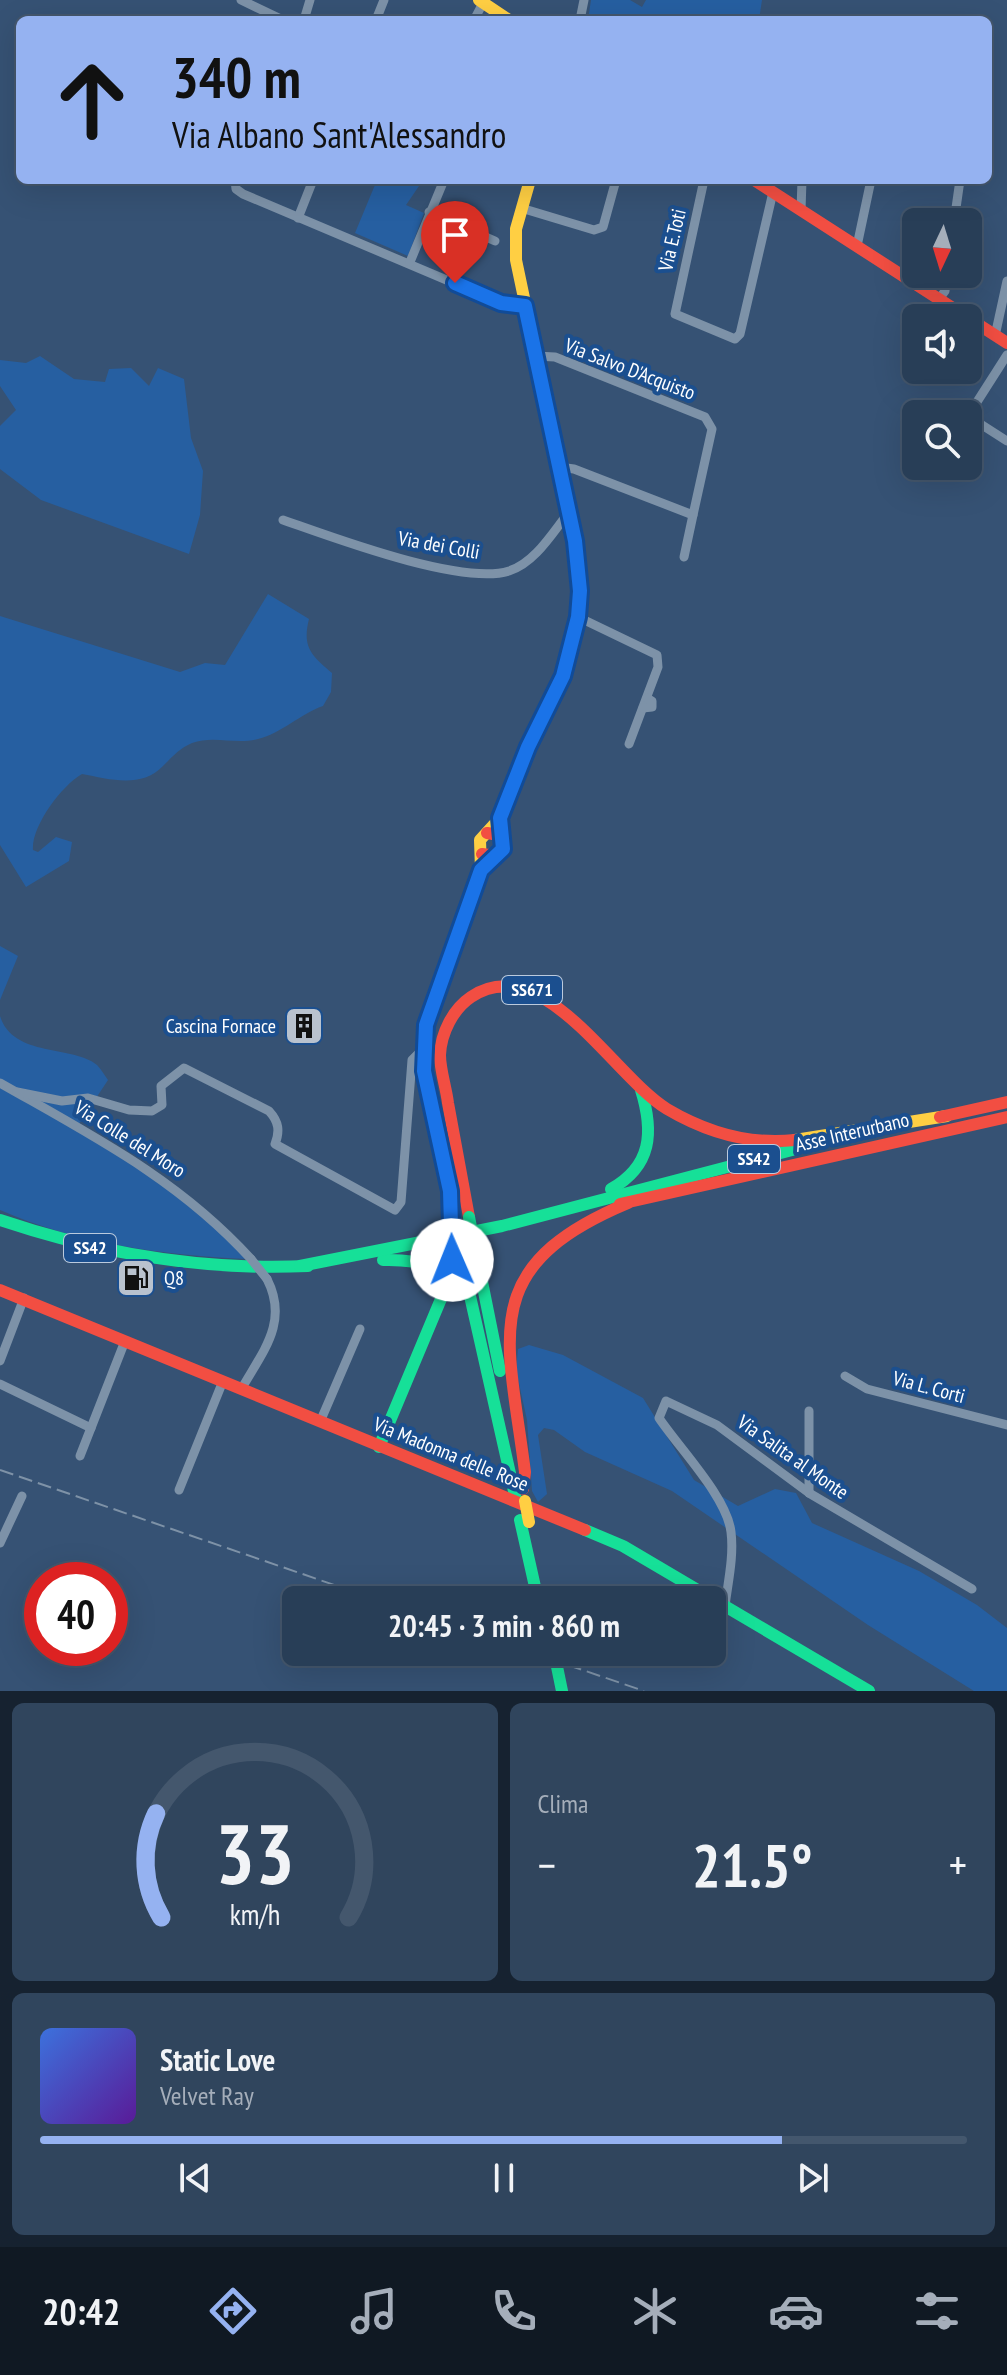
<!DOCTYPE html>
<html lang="it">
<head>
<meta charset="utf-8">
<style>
  body { margin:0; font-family:"PT Sans Narrow",sans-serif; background:#30455d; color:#f1f3f6; height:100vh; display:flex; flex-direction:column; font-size:30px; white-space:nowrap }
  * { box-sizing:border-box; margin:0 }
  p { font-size:26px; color:#a5aeba }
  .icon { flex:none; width:44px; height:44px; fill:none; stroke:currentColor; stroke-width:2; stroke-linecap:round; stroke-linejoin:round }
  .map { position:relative; height:1691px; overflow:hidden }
  .drawer { display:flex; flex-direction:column; gap:12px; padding:12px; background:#162230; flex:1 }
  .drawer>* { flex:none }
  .guide { position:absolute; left:16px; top:16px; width:976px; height:168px; border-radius:12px; box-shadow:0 8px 32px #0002,0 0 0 2px #44576d; background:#95b2f1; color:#111; overflow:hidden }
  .needle { width:52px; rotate:184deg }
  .tools { position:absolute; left:902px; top:208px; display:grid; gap:16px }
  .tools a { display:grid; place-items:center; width:80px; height:80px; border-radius:12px; background:#283e57; box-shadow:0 8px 32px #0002,0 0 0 2px #44576d; font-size:40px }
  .speed { position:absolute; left:24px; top:1562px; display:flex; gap:16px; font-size:40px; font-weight:700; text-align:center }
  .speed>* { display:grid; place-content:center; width:104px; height:104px; border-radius:50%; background:#283e57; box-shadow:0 8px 32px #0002,0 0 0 2px #44576d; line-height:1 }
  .speed .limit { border:12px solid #d22; background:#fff; color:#111 }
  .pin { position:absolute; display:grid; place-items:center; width:68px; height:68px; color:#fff; margin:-82px -34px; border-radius:50% 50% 50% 0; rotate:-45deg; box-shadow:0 0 8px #0007 }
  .pin .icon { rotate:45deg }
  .me { position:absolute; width:88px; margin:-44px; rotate:359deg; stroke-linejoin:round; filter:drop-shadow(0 0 6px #0008) }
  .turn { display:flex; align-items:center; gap:28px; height:168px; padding:0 24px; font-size:36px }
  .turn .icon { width:104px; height:104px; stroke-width:2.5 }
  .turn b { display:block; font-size:56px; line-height:68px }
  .big { font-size:60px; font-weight:700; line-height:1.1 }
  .drawer .tile { flex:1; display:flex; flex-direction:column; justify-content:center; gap:12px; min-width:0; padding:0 28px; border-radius:12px; background:#30455d }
  .drawer .dial { align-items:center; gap:0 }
  .dial svg { height:208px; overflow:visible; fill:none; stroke:#44576d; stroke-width:7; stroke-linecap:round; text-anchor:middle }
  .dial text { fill:#f1f3f6; stroke:none }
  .song { display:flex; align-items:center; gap:24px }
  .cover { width:96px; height:96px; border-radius:12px; background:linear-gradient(135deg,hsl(220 70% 55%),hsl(270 70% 35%)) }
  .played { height:8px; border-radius:4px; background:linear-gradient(90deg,#95b2f1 80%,#44576d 80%) }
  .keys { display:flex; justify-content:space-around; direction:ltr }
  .heat { display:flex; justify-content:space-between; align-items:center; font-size:44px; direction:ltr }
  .drawer .tiles { flex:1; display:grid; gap:12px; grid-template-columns:1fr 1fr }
  .tile:last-child { grid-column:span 2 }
  .trip { position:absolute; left:282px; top:1586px; width:444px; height:80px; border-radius:12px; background:#283e57; box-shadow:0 8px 32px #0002,0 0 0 2px #44576d; font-weight:700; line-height:80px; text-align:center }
  .tab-bar { display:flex; height:128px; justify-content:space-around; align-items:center; background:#101923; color:#a5aeba }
  .tab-bar .icon { width:56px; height:56px }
  .tab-bar .on { color:#95b2f1 }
  .tab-bar b { font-size:36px; color:#f1f3f6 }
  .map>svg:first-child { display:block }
  .green { fill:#265fa1 }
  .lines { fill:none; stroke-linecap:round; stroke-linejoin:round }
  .street { stroke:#7d92a8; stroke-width:9 }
  .fast { stroke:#16e098; stroke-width:12 }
  .slow { stroke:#ffcf43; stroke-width:12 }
  .jam { stroke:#f24e42; stroke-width:12 }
  .rail { stroke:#7e92a7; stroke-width:2; stroke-dasharray:14 6; stroke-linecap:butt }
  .street-bridge { stroke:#7d92a8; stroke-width:9 }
  .fast-bridge { stroke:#16e098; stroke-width:12 }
  .slow-bridge { stroke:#ffcf43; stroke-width:12 }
  .route-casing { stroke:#114b97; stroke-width:20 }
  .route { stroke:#1a73e8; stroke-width:14 }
  .labels { text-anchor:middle; stroke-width:8; stroke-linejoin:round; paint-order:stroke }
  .shield { fill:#1b4f8f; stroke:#bbcadd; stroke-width:2 }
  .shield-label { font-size:18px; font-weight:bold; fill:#fff }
  .street-label { font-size:20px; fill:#fff; stroke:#1b4f8f }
  .poi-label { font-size:20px; fill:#fff; stroke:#1b4f8f; text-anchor:end }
</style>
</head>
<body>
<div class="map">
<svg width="1007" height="1691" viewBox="0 0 1007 1691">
  <rect width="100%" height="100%" fill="#365274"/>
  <g class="green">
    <path d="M 591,0 L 630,0 L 642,7 L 646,0 L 762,0 L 759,20 L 588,20 Z"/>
    <path d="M 377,180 L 404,180 L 419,186 L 406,205 L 424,213 L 408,256 L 355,233 Z"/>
    <path d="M 40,356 L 74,379 L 105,382 L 109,369 L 131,368 L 149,386 L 158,368 L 184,379 L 191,438 L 203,471 L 200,515 L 189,554 L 41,500 L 0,469 L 0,426 L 16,410 L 0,386 L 0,360 L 26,363 Z"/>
    <path d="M 268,594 L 309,619 C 302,647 311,655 332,673 L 331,692 L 323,706 C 300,714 282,733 258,739 C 236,745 214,735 192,743 C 180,748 172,757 163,766 C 141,789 109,779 82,774 C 61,786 31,827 33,850 L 38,852 L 56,837 L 72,842 L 69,861 L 26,887 L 0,845 L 0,616 L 180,672 L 205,663 L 225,665 Z"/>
    <path d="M 0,946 L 18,956 L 0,1000 Z"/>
    <path d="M 0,1016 C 13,1058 74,1045 97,1065 C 101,1069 105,1076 108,1080 L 77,1127 L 183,1196 L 247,1259 C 164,1255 77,1244 0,1210 Z"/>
    <path d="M 529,1345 L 563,1355 L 643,1398 L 694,1480 L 738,1506 L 775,1489 L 796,1493 L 812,1523 L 919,1571 L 977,1605 L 1007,1628 L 1007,1691 L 974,1691 L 868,1625 L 672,1491 L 585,1452 L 554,1430 L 544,1428 L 538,1435 L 547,1494 L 538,1502 L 532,1491 L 527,1420 L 516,1370 L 518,1349 Z"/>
  </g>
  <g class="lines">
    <g class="street">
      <path d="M 241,0 L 283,20"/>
      <path d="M 304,20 L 310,0"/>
      <path d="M 376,20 L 384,0"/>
      <path d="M 474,20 L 483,3"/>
      <path d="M 580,20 L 584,0"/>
      <path d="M 235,180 L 236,189 L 243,194 L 501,303 L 525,306"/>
      <path d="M 704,180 L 675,314 L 735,339 L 740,334 L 773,192"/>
      <path d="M 521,208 L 594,230 L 603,227 L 616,180"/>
      <path d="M 801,210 L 802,180"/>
      <path d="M 429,212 L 495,241"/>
      <path d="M 298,218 L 313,180"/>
      <path d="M 954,222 L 960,180"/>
      <path d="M 857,246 L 871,180"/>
      <path d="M 410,262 L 444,180"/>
      <path d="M 939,299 L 945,291 L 947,274"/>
      <path d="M 995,336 L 1007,281"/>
      <path d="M 535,356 L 555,357 L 705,417 L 712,429 L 693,515 L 574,469 L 559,467"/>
      <path d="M 968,416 L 1007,355"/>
      <path d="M 968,416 L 1007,441"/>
      <path d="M 283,520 C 332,537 461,586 509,571 C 535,563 553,532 569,512"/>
      <path d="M 684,557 L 693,515"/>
      <path d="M 578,617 L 657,655 L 658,667 L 629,744"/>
      <path d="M 643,708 L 652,707 L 652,701 L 647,698"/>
      <path d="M 0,1083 C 93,1136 178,1179 251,1259"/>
      <path d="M 17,1092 L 62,1101 L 88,1098 L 129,1110 L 152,1111 L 162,1105 L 161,1086 L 184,1068 L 269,1111 C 279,1122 280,1131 275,1144 L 395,1210 L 401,1202 L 412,1060 L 424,1048"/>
      <path d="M 0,1361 L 24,1298"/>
      <path d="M 845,1376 L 867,1389 L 1007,1425"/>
      <path d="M 0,1384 L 91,1428"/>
      <path d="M 242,1388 C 263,1351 289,1322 267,1279"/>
      <path d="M 320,1422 L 360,1329"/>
      <path d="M 80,1456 L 125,1341"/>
      <path d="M 179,1490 L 223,1381"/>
      <path d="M 809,1493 L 809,1411"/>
      <path d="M 0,1543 L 22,1496"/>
      <path d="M 725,1606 C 728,1582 734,1556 731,1532 C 727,1497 679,1448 659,1418 L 666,1401 L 717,1425 L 809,1493 L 972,1589"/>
    </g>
    <g class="fast">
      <path d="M 611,1189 C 652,1166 654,1132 641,1090"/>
      <path d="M 0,1220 C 101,1254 201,1271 308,1266"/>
      <path d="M 452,1225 C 449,1173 431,1124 424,1072 C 417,1018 447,961 465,911"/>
      <path d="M 475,1247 L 500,1371"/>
      <path d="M 383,1260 C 420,1259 447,1266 470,1296 L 516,1500"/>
      <path d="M 300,1266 L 502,1226 L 796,1149"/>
      <path d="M 379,1447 L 446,1287"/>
      <path d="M 520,1520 L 538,1600"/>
      <path d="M 585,1530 L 623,1546 L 869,1691"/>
    </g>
    <g class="slow">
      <path d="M 479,0 L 509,20"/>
      <path d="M 465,911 L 481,870 L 480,840 L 500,818 L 528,747 L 563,676 L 578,617 L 580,591 L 575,541 L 516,260 L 516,229 L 530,180"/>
      <path d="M 795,1140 L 947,1116"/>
    </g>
    <g class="jam">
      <path d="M 754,180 L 1007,343"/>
      <path d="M 482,854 L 496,856 L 504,845 L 499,835 L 487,833"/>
      <path d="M 940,1117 L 1007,1102"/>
      <path d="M 620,1204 L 1007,1117"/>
      <path d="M 469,1217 C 462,1179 455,1141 448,1103 C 446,1087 440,1070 440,1055 C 441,1033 453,1009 471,997 C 543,949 613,1076 667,1109 C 706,1132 750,1145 795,1140"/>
      <path d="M 0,1290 L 585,1530"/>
      <path d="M 523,1489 L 525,1472 C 508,1337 475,1267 628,1203"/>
    </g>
    <g class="rail">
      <path d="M 0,1470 L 378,1600"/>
      <path d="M 530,1652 L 644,1691"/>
    </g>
    <path class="street-bridge" d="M 251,1259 L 267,1279"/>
    <g class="fast-bridge">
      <path d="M 469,1217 L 475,1247"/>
      <path d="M 452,1225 L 452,1248"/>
      <path d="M 554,1652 L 562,1691"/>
    </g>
    <g class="slow-bridge">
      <path d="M 446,1287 L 452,1260"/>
      <path d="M 525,1501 L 529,1522"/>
    </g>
  </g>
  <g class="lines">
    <defs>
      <path id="route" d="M 452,1260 L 450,1191 L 424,1071 L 426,1025 L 481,870 L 503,849 L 500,818 L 528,747 L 563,676 L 578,617 L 580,591 L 575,541 L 525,306 L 501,303 L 455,283"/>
    </defs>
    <use href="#route" class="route-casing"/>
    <use href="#route" class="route"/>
  </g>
  <defs>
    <symbol id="building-square" viewBox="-11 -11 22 22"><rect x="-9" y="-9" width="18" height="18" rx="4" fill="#b9c2ce" stroke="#1b4f8f"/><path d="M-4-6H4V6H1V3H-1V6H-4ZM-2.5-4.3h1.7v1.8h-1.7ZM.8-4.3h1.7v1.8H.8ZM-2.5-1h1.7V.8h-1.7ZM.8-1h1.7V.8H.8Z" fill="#111"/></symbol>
    <symbol id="fuel-square" viewBox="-11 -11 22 22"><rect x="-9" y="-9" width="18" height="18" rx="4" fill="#b9c2ce" stroke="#1b4f8f"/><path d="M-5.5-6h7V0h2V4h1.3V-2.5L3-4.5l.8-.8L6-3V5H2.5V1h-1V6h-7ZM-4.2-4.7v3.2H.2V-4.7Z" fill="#111"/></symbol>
  </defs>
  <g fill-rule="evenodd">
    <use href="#building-square" x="282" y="1004" width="44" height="44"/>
    <use href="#fuel-square" x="114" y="1256" width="44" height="44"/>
  </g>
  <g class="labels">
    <g class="shield">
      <rect x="502" y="976" width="60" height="28" rx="6"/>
      <rect x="728" y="1145" width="52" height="28" rx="6"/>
      <rect x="64" y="1234" width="52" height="28" rx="6"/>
    </g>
    <g class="shield-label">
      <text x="532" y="996">SS671</text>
      <text x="754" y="1165">SS42</text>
      <text x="90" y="1254">SS42</text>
    </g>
    <g class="street-label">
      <text transform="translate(672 240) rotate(-77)" y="7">Via E.Toti</text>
      <text transform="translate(630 369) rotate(21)" y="7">Via Salvo D'Acquisto</text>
      <text transform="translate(439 545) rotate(10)" y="7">Via dei Colli</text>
      <text transform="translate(852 1132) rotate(-13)" y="7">Asse Interurbano</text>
      <text transform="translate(130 1139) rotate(32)" y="7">Via Colle del Moro</text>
      <text transform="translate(929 1387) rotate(15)" y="7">Via L. Corti</text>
      <text transform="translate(451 1454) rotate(22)" y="7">Via Madonna delle Rose</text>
      <text transform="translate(793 1457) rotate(35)" y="7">Via Salita al Monte</text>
    </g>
    <g class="poi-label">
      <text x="276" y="1033">Cascina Fornace</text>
      <text x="164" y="1285" text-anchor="start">Q8</text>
    </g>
  </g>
</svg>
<div class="tools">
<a><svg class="needle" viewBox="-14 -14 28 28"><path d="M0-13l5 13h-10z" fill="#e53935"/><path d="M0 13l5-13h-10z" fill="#a5aeba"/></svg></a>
<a><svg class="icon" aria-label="sound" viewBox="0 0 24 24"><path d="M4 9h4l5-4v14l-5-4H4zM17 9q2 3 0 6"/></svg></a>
<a><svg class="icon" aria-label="search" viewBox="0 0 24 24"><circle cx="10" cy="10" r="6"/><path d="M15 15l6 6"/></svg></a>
</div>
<div class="speed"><div class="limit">40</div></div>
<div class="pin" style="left:455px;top:283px;background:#d93025"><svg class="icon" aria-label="arrive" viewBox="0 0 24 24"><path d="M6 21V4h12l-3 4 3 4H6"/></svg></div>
<svg class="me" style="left:452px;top:1260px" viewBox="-20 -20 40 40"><circle r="19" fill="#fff"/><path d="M0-13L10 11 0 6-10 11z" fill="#1a73e8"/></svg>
<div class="trip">20:45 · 3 min · 860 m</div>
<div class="guide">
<div class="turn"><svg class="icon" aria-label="ahead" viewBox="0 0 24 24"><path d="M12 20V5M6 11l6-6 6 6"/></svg><div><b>340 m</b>Via Albano Sant'Alessandro</div></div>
</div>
</div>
<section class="drawer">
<div class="tiles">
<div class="tile dial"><svg viewBox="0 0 100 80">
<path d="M14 69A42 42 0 1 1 86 69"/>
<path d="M14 69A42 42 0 0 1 12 29" stroke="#95b2f1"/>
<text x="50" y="56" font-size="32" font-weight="700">33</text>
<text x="50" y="72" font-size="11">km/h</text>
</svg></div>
<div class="tile"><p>Clima</p>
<div class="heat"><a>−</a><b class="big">21.5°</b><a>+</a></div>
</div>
<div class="tile">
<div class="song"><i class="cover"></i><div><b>Static Love</b><p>Velvet Ray</p></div></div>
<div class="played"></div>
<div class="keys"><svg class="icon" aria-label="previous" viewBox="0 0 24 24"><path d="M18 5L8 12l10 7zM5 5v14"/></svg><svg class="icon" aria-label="pause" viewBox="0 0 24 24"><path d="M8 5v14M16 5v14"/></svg><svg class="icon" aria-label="next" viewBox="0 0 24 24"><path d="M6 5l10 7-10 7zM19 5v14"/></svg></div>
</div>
</div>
</section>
<nav class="tab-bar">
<b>20:42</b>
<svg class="icon on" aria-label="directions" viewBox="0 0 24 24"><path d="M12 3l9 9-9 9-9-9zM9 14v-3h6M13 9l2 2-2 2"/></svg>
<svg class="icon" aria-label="music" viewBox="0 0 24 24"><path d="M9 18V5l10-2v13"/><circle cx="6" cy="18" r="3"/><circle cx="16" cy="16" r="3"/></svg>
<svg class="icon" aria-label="phone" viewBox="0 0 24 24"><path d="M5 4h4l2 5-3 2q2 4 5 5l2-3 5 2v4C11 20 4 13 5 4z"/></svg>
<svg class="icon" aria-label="climate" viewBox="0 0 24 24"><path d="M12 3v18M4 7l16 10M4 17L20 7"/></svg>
<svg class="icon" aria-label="car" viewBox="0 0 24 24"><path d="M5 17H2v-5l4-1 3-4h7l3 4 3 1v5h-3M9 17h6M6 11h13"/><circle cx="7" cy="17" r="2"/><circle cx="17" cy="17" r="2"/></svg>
<svg class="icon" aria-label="filters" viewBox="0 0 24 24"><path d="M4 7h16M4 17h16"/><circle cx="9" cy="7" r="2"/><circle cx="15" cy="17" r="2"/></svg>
</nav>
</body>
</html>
